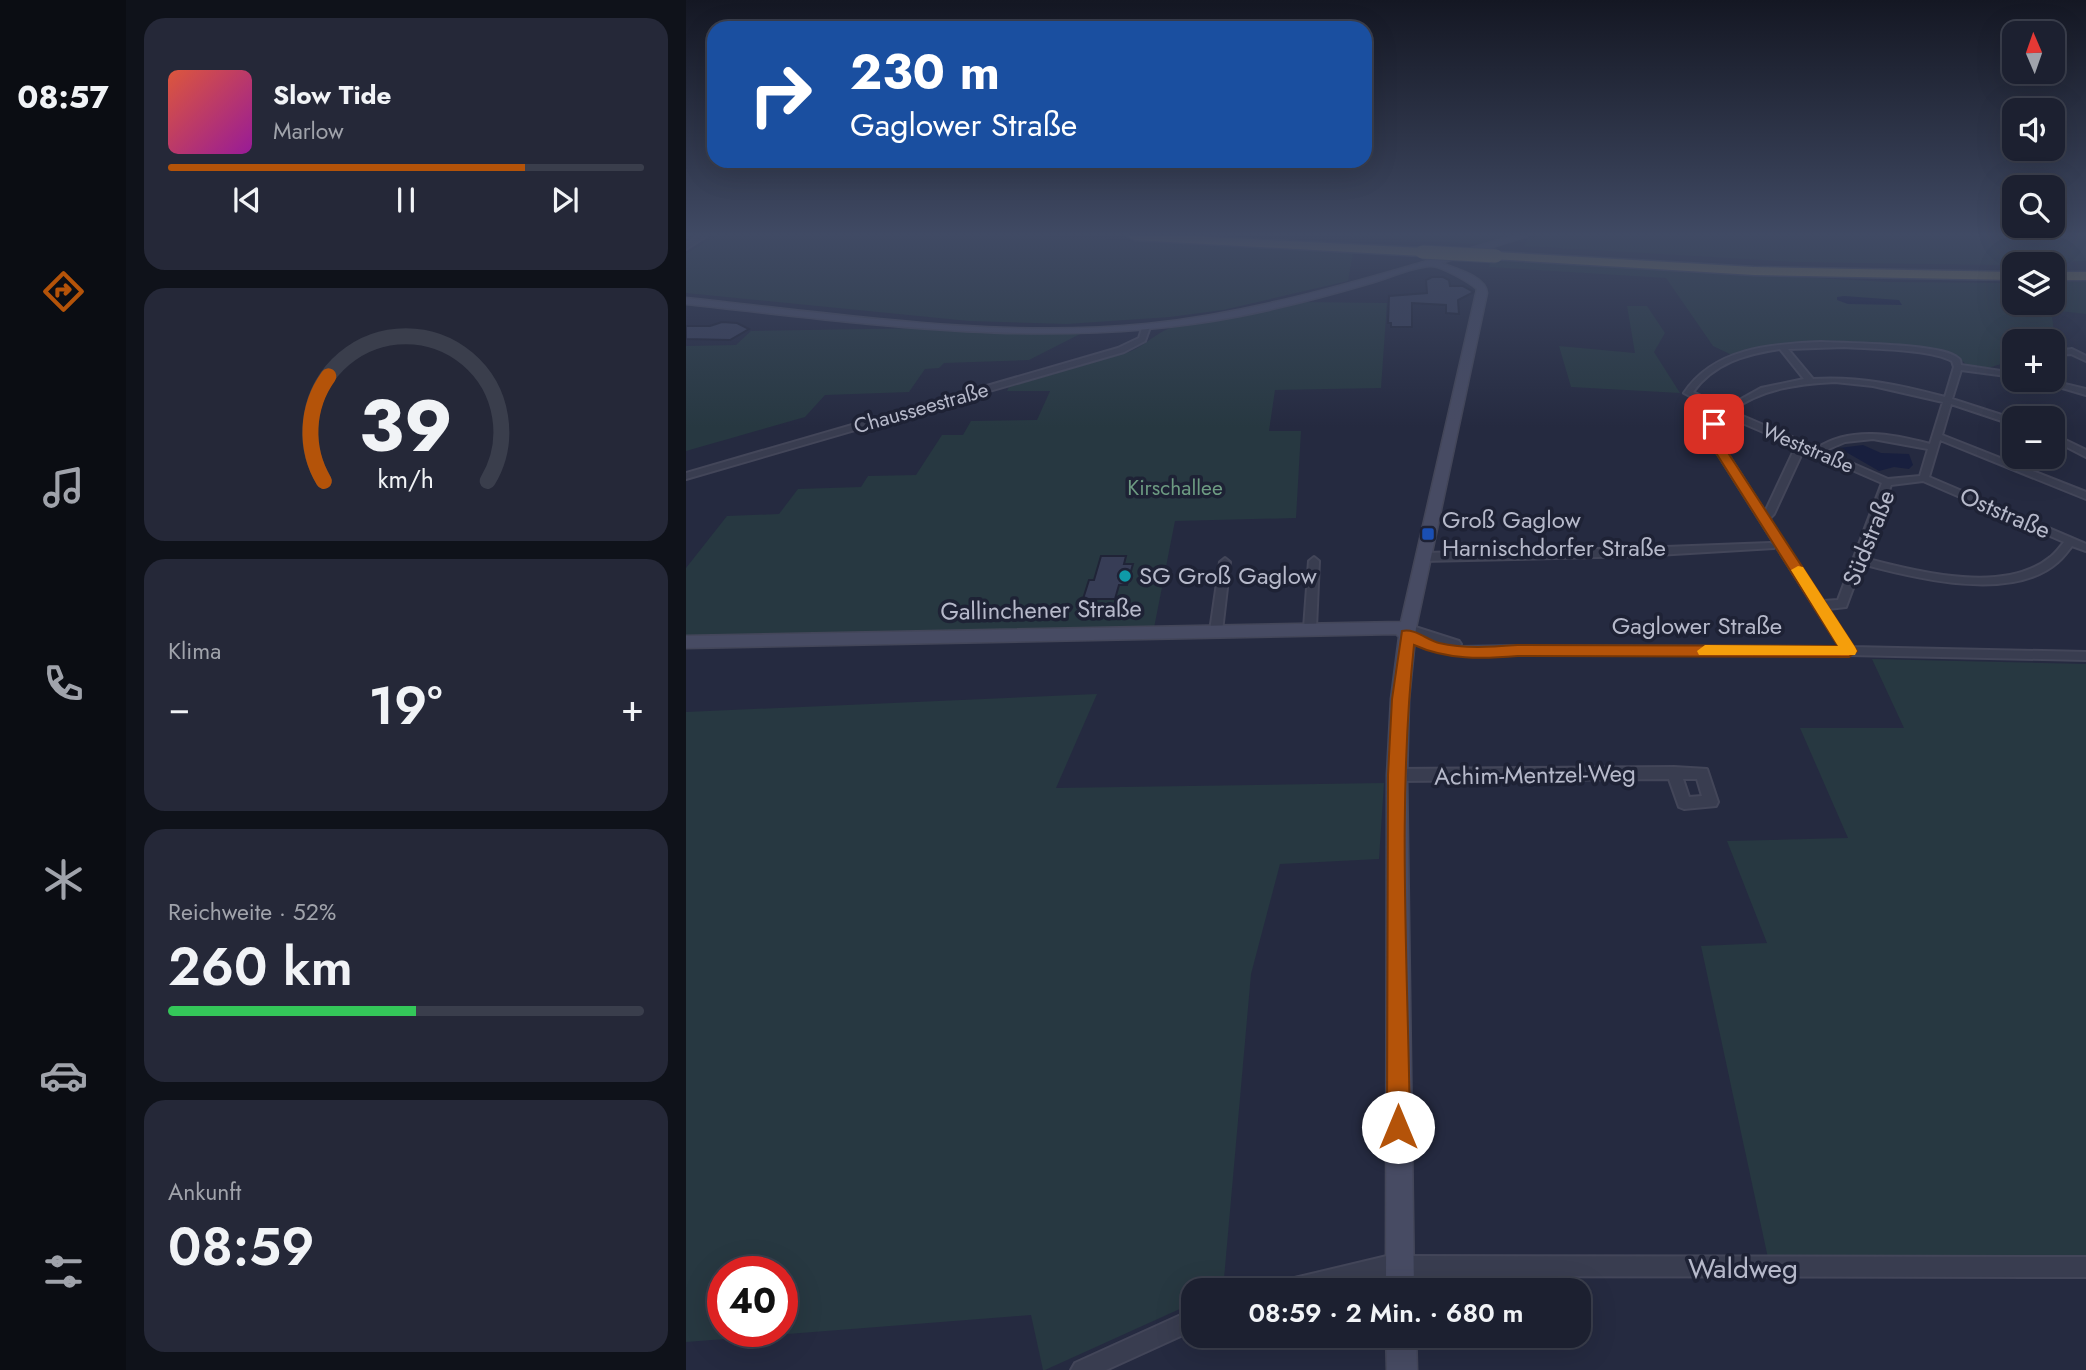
<!DOCTYPE html>
<html lang="de">
<head>
<meta charset="utf-8">
<style>
  body { margin:0; font-family:Jost,sans-serif; background:#252838; color:#f1f3f6; height:100vh; display:flex; flex-direction:column; font-size:26px; white-space:nowrap }
  * { box-sizing:border-box; margin:0 }
  p { font-size:23px; color:#a0a3ab }
  .icon { flex:none; width:38px; height:38px; fill:none; stroke:currentColor; stroke-width:2; stroke-linecap:round; stroke-linejoin:round }
  .map { position:relative; flex:1; overflow:hidden }
  .sheet { display:flex; flex-direction:column; gap:18px; padding:18px; background:#0f121a; width:560px }
  .sheet>* { flex:none }
  .hud { position:absolute; left:21px; top:21px; width:665px; height:147px; border-radius:21px; box-shadow:0 7px 28px #0002,0 0 0 2px #3a3e4c; background:#1a4fa0; color:#fff; overflow:hidden }
  .needle { width:46px; rotate:358deg }
  .controls { position:absolute; left:1316px; top:21px; display:grid; gap:14px }
  .controls a { display:grid; place-items:center; width:63px; height:63px; border-radius:14px; background:#1c2030; box-shadow:0 7px 28px #0002,0 0 0 2px #3a3e4c; font-size:35px }
  .speed { position:absolute; left:21px; top:1256px; display:flex; gap:14px; font-size:35px; font-weight:700; text-align:center }
  .speed>* { display:grid; place-content:center; width:91px; height:91px; border-radius:50%; background:#1c2030; box-shadow:0 7px 28px #0002,0 0 0 2px #3a3e4c; line-height:1 }
  .speed .limit { border:10px solid #d22; background:#fff; color:#111 }
  .pin { position:absolute; display:grid; place-items:center; width:60px; height:60px; color:#fff; margin:-30px; border-radius:14px; box-shadow:0 4px 10px #0006 }
  .me { position:absolute; width:77px; margin:-38px; rotate:0deg; stroke-linejoin:round; filter:drop-shadow(0 0 5px #0008) }
  .turn { display:flex; align-items:center; gap:24px; height:147px; padding:0 28px; font-size:32px }
  .turn .icon { width:91px; height:91px; stroke-width:2.5 }
  .turn b { display:block; font-size:49px; line-height:60px }
  .big { font-size:52px; font-weight:600; line-height:1.1 }
  .sheet .card { flex:1; display:flex; flex-direction:column; justify-content:center; gap:10px; min-width:0; padding:0 24px; border-radius:21px; background:#252838 }
  .sheet .dial { align-items:center; gap:0 }
  .dial svg { height:182px; overflow:visible; fill:none; stroke:#3a3e4c; stroke-width:7; stroke-linecap:round; text-anchor:middle }
  .dial text { fill:#f1f3f6; stroke:none }
  .song { display:flex; align-items:center; gap:21px }
  .cover { width:84px; height:84px; border-radius:10px; background:linear-gradient(135deg,hsl(10 70% 55%),hsl(300 70% 35%)) }
  .played { height:7px; border-radius:4px; background:linear-gradient(90deg,#b45309 75%,#3a3e4c 75%) }
  .keys { display:flex; justify-content:space-around; direction:ltr }
  .heat { display:flex; justify-content:space-between; align-items:center; font-size:38px; direction:ltr }
  .charge { height:10px; border-radius:5px; background:linear-gradient(90deg,#34c759 52%,#3a3e4c 0) }
  .trip { position:absolute; left:495px; top:1278px; width:410px; height:70px; border-radius:21px; background:#1c2030; box-shadow:0 7px 28px #0002,0 0 0 2px #3a3e4c; font-weight:600; line-height:70px; text-align:center }
  main { display:flex; flex:1; min-height:0 }
  .tabs { display:flex; flex-direction:column; width:126px; justify-content:space-around; align-items:center; background:#0b0d13; color:#a0a3ab }
  .tabs .icon { width:49px; height:49px }
  .tabs .active { color:#b45309 }
  .tabs b { font-size:32px; color:#f1f3f6 }
  .map>svg:first-child { display:block }
  .green { fill:#273841; fill-rule:evenodd }
  .water { fill:#181f3e }
  .building { fill:#373d56; stroke:#202437; stroke-width:2 }
  .lines { fill:none; stroke-linecap:round; stroke-linejoin:round }
  .street-casing { stroke:#434659; stroke-width:4 }
  .secondary-casing { stroke:#434659; stroke-width:3 }
  .highway-casing { stroke:#414557; stroke-width:3 }
  .street { fill:#393d50; fill-rule:evenodd }
  .secondary { fill:#474b63; fill-rule:evenodd }
  .highway { fill:#767156; fill-rule:evenodd }
  .highway-bridge-casing { stroke:#414557; stroke-width:15; stroke-linecap:butt }
  .highway-bridge { stroke:#767156; stroke-width:13 }
  .route { fill:#b45309; stroke:#753606; stroke-width:2 }
  .slow { fill:#f59e0b }
  .transit-dot { fill:#1a4fb4; stroke:#1e2235; stroke-width:2.5 }
  .culture-dot { fill:#0f9aa8; stroke:#1e2235; stroke-width:2.5 }
  .labels { text-anchor:middle; stroke-width:7; stroke-linejoin:round; paint-order:stroke }
  .far-street-label { font-size:21px; fill:#b6b9ca; stroke:#1e2235 }
  .far-park-label { font-size:21px; fill:#6d9b82; stroke:#1e2235 }
  .street-label { font-size:24px; fill:#b6b9ca; stroke:#1e2235 }
  .poi-label { font-size:24px; fill:#b6b9ca; stroke:#1e2235; text-anchor:start }
  .near-street-label { font-size:28px; fill:#b6b9ca; stroke:#1e2235 }
</style>
</head>
<body>
<main>
<nav class="tabs">
<b>08:57</b>
<svg class="icon active" aria-label="directions" viewBox="0 0 24 24"><path d="M12 3l9 9-9 9-9-9zM9 14v-3h6M13 9l2 2-2 2"/></svg>
<svg class="icon" aria-label="music" viewBox="0 0 24 24"><path d="M9 18V5l10-2v13"/><circle cx="6" cy="18" r="3"/><circle cx="16" cy="16" r="3"/></svg>
<svg class="icon" aria-label="phone" viewBox="0 0 24 24"><path d="M5 4h4l2 5-3 2q2 4 5 5l2-3 5 2v4C11 20 4 13 5 4z"/></svg>
<svg class="icon" aria-label="climate" viewBox="0 0 24 24"><path d="M12 3v18M4 7l16 10M4 17L20 7"/></svg>
<svg class="icon" aria-label="car" viewBox="0 0 24 24"><path d="M5 17H2v-5l4-1 3-4h7l3 4 3 1v5h-3M9 17h6M6 11h13"/><circle cx="7" cy="17" r="2"/><circle cx="17" cy="17" r="2"/></svg>
<svg class="icon" aria-label="filters" viewBox="0 0 24 24"><path d="M4 7h16M4 17h16"/><circle cx="9" cy="7" r="2"/><circle cx="15" cy="17" r="2"/></svg>
</nav>
<section class="sheet">
<div class="card">
<div class="song"><i class="cover"></i><div><b>Slow Tide</b><p>Marlow</p></div></div>
<div class="played"></div>
<div class="keys"><svg class="icon" aria-label="previous" viewBox="0 0 24 24"><path d="M18 5L8 12l10 7zM5 5v14"/></svg><svg class="icon" aria-label="pause" viewBox="0 0 24 24"><path d="M8 5v14M16 5v14"/></svg><svg class="icon" aria-label="next" viewBox="0 0 24 24"><path d="M6 5l10 7-10 7zM19 5v14"/></svg></div>
</div>
<div class="card dial"><svg viewBox="0 0 100 80">
<path d="M14 69A42 42 0 1 1 86 69"/>
<path d="M14 69A42 42 0 0 1 16 23" stroke="#b45309"/>
<text x="50" y="56" font-size="32" font-weight="700">39</text>
<text x="50" y="72" font-size="11">km/h</text>
</svg></div>
<div class="card"><p>Klima</p>
<div class="heat"><a>−</a><b class="big">19°</b><a>+</a></div>
</div>
<div class="card"><p>Reichweite · 52%</p><b class="big">260 km</b><div class="charge"></div></div>
<div class="card"><p>Ankunft</p><b class="big">08:59</b></div>
</section>
<div class="map">
<svg width="1400" height="1370" viewBox="0 0 1400 1370">
  <rect width="100%" height="100%" fill="#252a40"/>
  <g class="green">
    <path d="M 29,236 L 354,236 L 667,253 L 662,281 L 537,310 L 484,317 L 381,324 L 283,321 L 0,293 L 0,254 Z"/>
    <path d="M 654,236 L 822,236 L 793,244 Z"/>
    <path d="M 853,236 L 1400,236 L 1400,261 L 1307,265 L 1110,262 L 838,246 L 842,239 Z"/>
    <path d="M 805,260 L 1203,282 L 1328,283 L 1328,303 L 1367,303 L 1367,282 L 1400,282 L 1400,314 L 1365,310 L 1370,345 L 1367,349 L 1367,341 L 1328,341 L 1328,360 L 1302,368 L 1282,366 L 1271,356 L 1257,351 L 1148,343 L 1120,344 L 1048,356 L 1027,346 L 980,278 L 803,267 Z"/>
    <path d="M 616,302 L 701,303 L 695,388 L 589,390 L 583,431 L 615,431 L 610,518 L 489,521 L 468,628 L 0,637 L 0,568 L 41,516 L 93,514 L 112,489 L 175,487 L 182,476 L 230,475 L 256,435 L 277,435 L 285,421 L 351,420 L 364,391 L 321,391 L 323,387 L 443,352 C 459,346 468,334 484,328 Z"/>
    <path d="M 941,306 L 961,306 L 979,333 L 968,352 L 994,393 L 885,387 L 873,346 L 949,353 Z"/>
    <path d="M 241,328 L 317,333 L 396,333 L 343,360 L 258,363 L 253,368 L 239,369 L 223,392 L 139,395 L 119,417 L 0,451 L 0,346 L 50,345 L 65,331 Z"/>
    <path d="M 1186,659 L 1400,664 L 1400,1256 L 1082,1258 L 1015,946 L 1081,943 L 1041,841 L 1162,838 L 1114,728 L 1218,728 Z"/>
    <path d="M 411,694 L 370,788 L 698,783 L 693,859 L 594,864 L 565,974 L 537,1290 L 508,1290 L 507,1303 L 359,1370 L 357,1370 L 345,1315 L 0,1342 L 0,712 ZM 37,1272 L 96,1272 L 96,1332 L 37,1332 Z"/>
  </g>
  <g class="water">
    <path d="M 1158,296 L 1213,300 L 1216,305 L 1162,304 L 1151,300 L 1151,297 Z"/>
    <path d="M 1177,445 L 1195,453 L 1223,454 L 1227,465 L 1223,469 L 1208,467 L 1193,471 L 1153,448 Z"/>
  </g>
  <g class="building">
    <path d="M 746,277 L 757,277 L 763,280 L 764,286 L 777,286 L 788,292 L 772,300 L 773,314 L 760,313 L 760,305 L 726,303 L 726,327 L 705,327 L 705,323 L 702,323 L 703,296 L 741,293 L 740,280 Z"/>
    <path d="M 36,322 L 51,323 L 63,329 L 44,340 L 0,339 L 0,326 L 24,326 Z"/>
    <path d="M 415,556 L 440,556 L 438,564 L 447,564 L 441,585 L 433,585 L 429,599 L 397,599 L 403,580 L 408,580 Z"/>
  </g>
  <g class="lines">
    <defs>
      <g id="street">
        <path d="M 13,236 L 20,236 L 0,249 L 0,244 Z"/>
        <path d="M 457,325 L 464,327 L 459,341 L 438,352 L 0,479 L 0,473 L 432,348 L 453,338 Z"/>
        <path d="M 1135,342 C 1162,343 1249,344 1269,356 C 1275,360 1274,359 1275,365 L 1328,373 L 1328,377 L 1275,370 L 1266,399 L 1328,419 L 1328,425 L 1265,404 L 1256,435 L 1400,492 L 1400,499 L 1254,440 L 1243,477 L 1400,544 L 1400,551 L 1386,546 C 1382,551 1377,558 1372,562 C 1326,603 1229,578 1176,564 L 1160,607 L 1142,609 L 1166,647 L 1400,652 L 1400,660 L 1163,655 L 832,654 C 792,658 755,657 718,639 L 716,636 L 720,632 L 717,629 L 723,625 L 773,641 L 775,644 L 773,647 L 832,646 L 1154,647 L 1026,445 L 1023,428 L 1034,412 L 998,393 C 1028,348 1085,344 1135,342 ZM 1158,347 C 1184,349 1245,349 1266,361 L 1268,367 L 1259,397 C 1215,385 1172,376 1127,379 L 1102,349 ZM 1094,349 L 1118,379 L 1075,388 L 1039,408 L 1007,392 C 1028,363 1060,354 1094,349 ZM 1149,382 L 1187,386 L 1257,402 L 1244,444 C 1207,434 1165,426 1131,448 L 1045,411 C 1077,388 1112,384 1149,382 ZM 1040,416 L 1110,446 L 1079,512 L 1036,445 L 1032,428 ZM 1187,439 L 1242,449 L 1234,476 L 1202,479 L 1138,451 L 1159,442 ZM 1118,449 L 1196,483 L 1152,600 L 1137,601 L 1083,519 L 1088,514 ZM 1237,481 L 1378,542 C 1373,548 1369,554 1363,558 C 1317,595 1230,571 1178,558 L 1205,485 Z"/>
        <path d="M 1386,349 L 1400,356 L 1400,361 L 1385,354 L 1367,355 L 1367,351 Z"/>
        <path d="M 1349,380 L 1362,380 L 1400,389 L 1400,395 Z"/>
        <path d="M 1367,434 L 1400,450 L 1400,457 L 1367,440 Z"/>
        <path d="M 1084,543 L 1089,546 L 1088,548 L 954,556 L 737,561 L 732,557 L 737,553 L 954,548 Z"/>
        <path d="M 628,557 L 633,561 L 630,628 L 624,632 L 618,628 L 623,561 Z"/>
        <path d="M 539,558 L 544,562 L 536,631 L 530,635 L 524,631 L 534,562 Z"/>
        <path d="M 988,767 L 1021,769 L 1032,802 L 1030,806 L 998,809 L 993,807 L 983,779 L 711,781 L 706,779 L 704,775 L 706,771 L 711,769 ZM 997,779 L 1011,779 L 1016,796 L 1003,797 Z"/>
        <path d="M 701,1256 L 1400,1257 L 1400,1277 L 701,1276 L 643,1290 L 590,1290 L 593,1283 L 600,1280 Z"/>
        <path d="M 508,1309 L 508,1330 L 420,1370 L 385,1370 L 389,1363 Z"/>
      </g>
      <g id="secondary">
        <path d="M 827,236 L 841,236 L 755,263 C 769,269 800,276 801,293 L 730,628 L 723,699 L 721,775 L 728,1290 L 700,1290 L 701,775 L 705,699 L 713,637 L 710,634 L 0,648 L 0,636 L 715,622 L 791,289 C 783,282 754,265 744,266 C 726,267 705,277 688,282 C 644,295 599,307 554,316 C 370,352 185,324 0,304 L 0,298 C 152,314 308,339 461,324 C 586,311 707,270 827,236 Z"/>
        <path d="M 700,1335 L 730,1335 L 731,1370 L 701,1370 Z"/>
      </g>
      <g id="highway">
        <path d="M 442,236 L 506,236 L 736,248 L 742,252 L 736,256 L 448,240 Z"/>
        <path d="M 810,252 L 1068,267 L 1328,272 L 1328,280 L 1068,275 L 806,259 L 804,256 Z"/>
        <rect x="1367" y="272" width="33" height="8"/>
      </g>
    </defs>
    <use href="#street" class="street-casing"/>
    <use href="#secondary" class="secondary-casing"/>
    <use href="#highway" class="highway-casing"/>
    <use href="#street" class="street"/>
    <use href="#secondary" class="secondary"/>
    <use href="#highway" class="highway"/>
    <defs>
      <path id="highway-bridge" d="M 736,252 L 810,256"/>
    </defs>
    <use href="#highway-bridge" class="highway-bridge-casing"/>
    <use href="#highway-bridge" class="highway-bridge"/>
  </g>
  <linearGradient id="sky" x2="0" y2="1"><stop stop-color="#141723"/><stop offset="0.55" stop-color="#404a64"/><stop offset="1" stop-color="#404a64" stop-opacity="0"/></linearGradient>
  <rect width="1400" height="427" fill="url(#sky)"/>
  <path class="route" d="M 1024,422 L 1034,424 L 1032,436 L 1037,445 L 1171,651 L 1163,657 L 832,656 C 796,659 761,660 728,645 C 711,803 722,968 724,1127 L 721,1136 L 712,1139 L 704,1136 L 701,1127 L 702,775 L 706,699 L 716,631 C 729,628 741,640 753,643 C 779,649 805,647 832,645 L 1152,646 L 1025,445 L 1021,436 Z"/>
  <path class="slow" d="M 1112,566 L 1117,567 L 1169,647 L 1171,651 L 1169,655 L 1013,655 L 1011,651 L 1019,645 L 1152,646 L 1105,570 Z"/>
  <rect class="transit-dot" x="735" y="527" width="14" height="14" rx="3.5"/>
  <circle class="culture-dot" cx="439" cy="576" r="7"/>
  <g class="labels">
    <g class="far-street-label">
      <text transform="translate(235 408) rotate(-16)" y="7">Chausseestraße</text>
      <text transform="translate(1122 448) rotate(23)" y="7">Weststraße</text>
    </g>
    <g class="far-park-label">
      <text x="489" y="495">Kirschallee</text>
    </g>
    <g class="street-label">
      <text transform="translate(1319 513) rotate(23)" y="8">Oststraße</text>
      <text transform="translate(1183 538) rotate(-68)" y="8">Südstraße</text>
      <text transform="translate(355 610) rotate(-1)" y="8">Gallinchener Straße</text>
      <text x="1011" y="634">Gaglower Straße</text>
      <text transform="translate(849 775) rotate(-1)" y="8">Achim-Mentzel-Weg</text>
    </g>
    <g class="poi-label">
      <text x="756" y="528">Groß Gaglow<tspan x="756" dy="28">Harnischdorfer Straße</tspan></text>
      <text x="453" y="584">SG Groß Gaglow</text>
    </g>
    <g class="near-street-label">
      <text x="1057" y="1278">Waldweg</text>
    </g>
  </g>
</svg>
<div class="controls">
<a><svg class="needle" viewBox="-14 -14 28 28"><path d="M0-13l5 13h-10z" fill="#e53935"/><path d="M0 13l5-13h-10z" fill="#a0a3ab"/></svg></a>
<a><svg class="icon" aria-label="sound" viewBox="0 0 24 24"><path d="M4 9h4l5-4v14l-5-4H4zM17 9q2 3 0 6"/></svg></a>
<a><svg class="icon" aria-label="search" viewBox="0 0 24 24"><circle cx="10" cy="10" r="6"/><path d="M15 15l6 6"/></svg></a>
<a><svg class="icon" aria-label="layers" viewBox="0 0 24 24"><path d="M12 4l9 5-9 5-9-5zM3 14l9 5 9-5"/></svg></a>
<a>+</a>
<a>−</a>
</div>
<div class="speed"><div class="limit">40</div></div>
<div class="pin" style="left:1028px;top:424px;background:#d93025"><svg class="icon" aria-label="arrive" viewBox="0 0 24 24"><path d="M6 21V4h12l-3 4 3 4H6"/></svg></div>
<svg class="me" style="left:712px;top:1127px" viewBox="-20 -20 40 40"><circle r="19" fill="#fff"/><path d="M0-13L10 11 0 6-10 11z" fill="#b45309"/></svg>
<div class="trip">08:59 · 2 Min. · 680 m</div>
<div class="hud">
<div class="turn"><svg class="icon" aria-label="right" viewBox="0 0 24 24"><path d="M7 20v-9h11M14 6l5 5-5 5"/></svg><div><b>230 m</b>Gaglower Straße</div></div>
</div>
</div>
</main>
</body>
</html>
